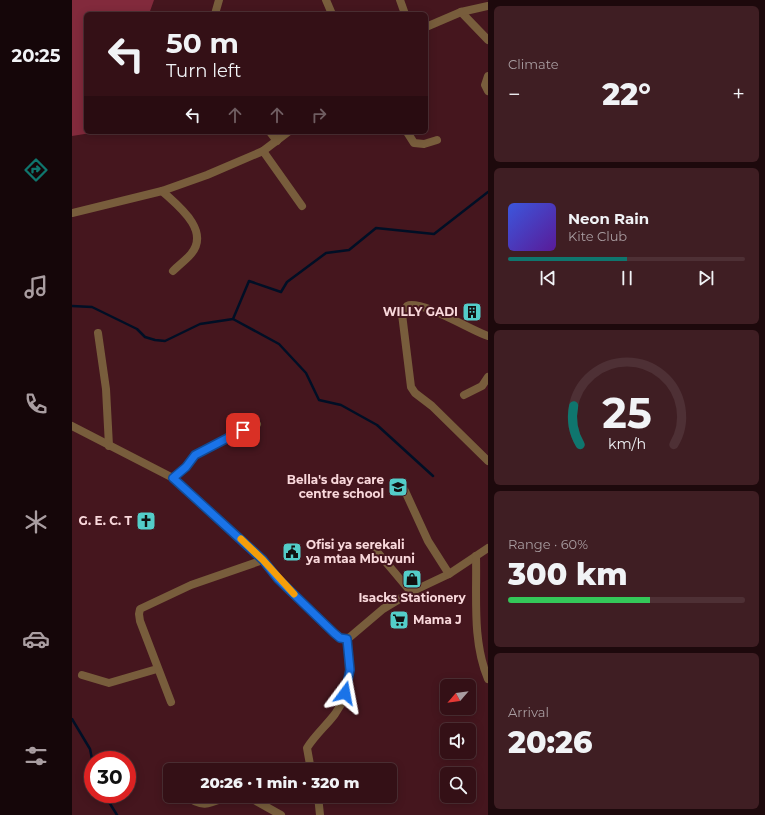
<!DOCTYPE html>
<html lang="en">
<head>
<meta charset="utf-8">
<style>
  body { margin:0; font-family:Montserrat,sans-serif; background:#3f1e23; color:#f1f3f6; height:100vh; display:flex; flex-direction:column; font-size:15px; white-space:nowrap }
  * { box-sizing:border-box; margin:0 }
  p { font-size:13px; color:#a99da1 }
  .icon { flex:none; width:22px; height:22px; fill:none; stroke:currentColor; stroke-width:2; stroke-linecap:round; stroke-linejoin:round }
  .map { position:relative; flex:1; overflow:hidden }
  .drawer { display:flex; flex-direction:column; gap:6px; padding:6px; background:#1d090c; width:277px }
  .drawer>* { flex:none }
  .top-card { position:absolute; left:12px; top:12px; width:344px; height:122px; border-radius:6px; box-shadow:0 2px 10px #0003,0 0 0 1px #4e3035; background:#341016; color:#f1f3f6; overflow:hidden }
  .needle { width:26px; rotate:242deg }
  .tools { position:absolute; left:368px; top:679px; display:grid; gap:8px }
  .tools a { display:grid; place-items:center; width:36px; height:36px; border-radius:6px; background:#341016; box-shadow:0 2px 10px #0003,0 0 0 1px #4e3035; font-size:20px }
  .speed { position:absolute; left:12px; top:751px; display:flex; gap:8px; font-size:20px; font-weight:700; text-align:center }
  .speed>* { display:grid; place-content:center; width:52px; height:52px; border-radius:50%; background:#341016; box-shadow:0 2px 10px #0003,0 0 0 1px #4e3035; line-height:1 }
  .speed .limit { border:6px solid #d22; background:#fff; color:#111 }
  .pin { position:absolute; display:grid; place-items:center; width:34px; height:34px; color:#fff; margin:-17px; border-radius:8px; box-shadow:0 2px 6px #0006 }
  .me { position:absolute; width:44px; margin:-22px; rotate:13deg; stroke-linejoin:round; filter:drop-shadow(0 0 3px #0008) }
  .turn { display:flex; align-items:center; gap:14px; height:84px; padding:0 16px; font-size:18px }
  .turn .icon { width:52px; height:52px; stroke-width:2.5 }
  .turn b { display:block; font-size:28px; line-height:34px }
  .lanes { display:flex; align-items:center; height:38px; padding:0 16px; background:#0003; justify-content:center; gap:20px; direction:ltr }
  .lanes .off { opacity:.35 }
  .big { font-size:30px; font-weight:800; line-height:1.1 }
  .drawer .widget { flex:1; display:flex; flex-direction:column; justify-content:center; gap:6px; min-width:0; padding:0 14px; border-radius:6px; background:#3f1e23 }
  .drawer .dial { align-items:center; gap:0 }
  .dial svg { height:104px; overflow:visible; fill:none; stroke:#4e3035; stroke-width:7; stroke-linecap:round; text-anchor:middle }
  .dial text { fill:#f1f3f6; stroke:none }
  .song { display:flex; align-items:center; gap:12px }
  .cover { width:48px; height:48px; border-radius:6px; background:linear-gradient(135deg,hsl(230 70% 55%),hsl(270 70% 35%)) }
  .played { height:4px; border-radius:2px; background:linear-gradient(90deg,#0f766e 50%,#4e3035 50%) }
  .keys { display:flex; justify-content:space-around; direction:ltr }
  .heat { display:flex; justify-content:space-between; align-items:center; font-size:22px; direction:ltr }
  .charge { height:6px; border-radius:3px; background:linear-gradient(90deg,#34c759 60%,#4e3035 0) }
  .trip { position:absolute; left:91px; top:763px; width:234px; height:40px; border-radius:6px; background:#341016; box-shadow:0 2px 10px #0003,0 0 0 1px #4e3035; font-weight:800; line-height:40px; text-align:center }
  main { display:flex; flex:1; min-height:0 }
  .menu { display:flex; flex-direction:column; width:72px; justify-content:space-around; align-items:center; background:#150609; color:#a99da1 }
  .menu .icon { width:28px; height:28px }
  .menu .on { color:#0f766e }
  .menu b { font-size:18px; color:#f1f3f6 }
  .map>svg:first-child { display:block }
  .green { fill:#822a3c }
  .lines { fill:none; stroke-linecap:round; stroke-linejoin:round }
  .stream { stroke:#000f25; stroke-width:2.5 }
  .minor { stroke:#785d3c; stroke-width:8 }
  .route-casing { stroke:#114b97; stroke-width:10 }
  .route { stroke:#1a73e8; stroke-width:7 }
  .slow { stroke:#f59e0b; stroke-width:7 }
  .labels { text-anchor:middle; stroke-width:4; stroke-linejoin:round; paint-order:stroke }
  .poi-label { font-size:12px; font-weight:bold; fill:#f9d8db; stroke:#45161e; text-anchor:end }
</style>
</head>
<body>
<main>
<nav class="menu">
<b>20:25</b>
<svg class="icon on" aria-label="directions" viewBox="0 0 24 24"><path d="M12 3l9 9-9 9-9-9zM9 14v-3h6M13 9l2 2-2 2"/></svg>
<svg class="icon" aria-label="music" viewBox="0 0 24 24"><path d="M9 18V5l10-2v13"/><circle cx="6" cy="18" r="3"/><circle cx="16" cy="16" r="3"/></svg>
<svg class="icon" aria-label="phone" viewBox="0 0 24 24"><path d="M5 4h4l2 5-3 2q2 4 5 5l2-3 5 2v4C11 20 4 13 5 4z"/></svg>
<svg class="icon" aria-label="climate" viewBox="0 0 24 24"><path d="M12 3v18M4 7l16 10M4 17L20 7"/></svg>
<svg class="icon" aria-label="car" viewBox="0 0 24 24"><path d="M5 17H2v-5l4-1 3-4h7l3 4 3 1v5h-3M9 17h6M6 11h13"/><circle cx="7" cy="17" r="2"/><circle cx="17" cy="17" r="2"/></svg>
<svg class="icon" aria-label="filters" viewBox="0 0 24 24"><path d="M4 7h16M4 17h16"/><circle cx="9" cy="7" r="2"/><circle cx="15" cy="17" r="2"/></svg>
</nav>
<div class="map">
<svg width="416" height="815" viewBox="0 0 416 815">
  <rect width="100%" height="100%" fill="#45161e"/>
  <path class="green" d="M 0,0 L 82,0 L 77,14 L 14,14 L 14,132 L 25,132 L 0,136 Z"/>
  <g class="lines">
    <g class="stream">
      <path d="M 0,306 L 20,307 L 65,329 L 73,337 L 83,340 L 93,341 L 128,324 L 161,319 L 177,281 L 209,292 L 215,282 L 254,253 L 277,250 L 304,228 L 362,234 L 416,192"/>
      <path d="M 161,319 L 207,344 L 234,373 L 247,400 L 269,405 L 305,425 L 361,476"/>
      <path d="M 0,719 L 18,749 L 21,764"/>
      <path d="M 32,794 L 45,815"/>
    </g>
    <g class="minor">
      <path d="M 254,0 L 260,14"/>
      <path d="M 328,0 L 333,14"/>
      <path d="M 389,12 L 416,40"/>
      <path d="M 143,14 L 147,0"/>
      <path d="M 354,27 L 389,12 L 416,6"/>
      <path d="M 416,76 L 413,85 L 416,91"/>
      <path d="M 198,132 L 205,141"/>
      <path d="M 335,132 L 342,143 L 352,144 L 365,140"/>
      <path d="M 191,151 L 230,206"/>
      <path d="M 90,191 C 105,205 139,230 119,254 C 114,260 107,265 101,271"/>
      <path d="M 0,213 L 90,191 L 135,175 L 191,151 L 216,132"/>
      <path d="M 26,333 L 34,389 L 37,446"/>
      <path d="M 416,336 C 400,331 348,299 335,306 L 330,314 L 339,387 L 343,393 L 360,406 L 416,461"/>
      <path d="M 392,395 L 410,386 L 416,377"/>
      <path d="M 0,426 L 101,478 L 191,560 L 206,579 L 262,633 L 271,639 L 278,637 L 311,609 L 339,592 L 377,574 L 416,548"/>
      <path d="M 101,478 L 114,467 L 123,455 L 158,436 L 185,424"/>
      <path d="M 333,491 L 356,541 L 377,574"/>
      <path d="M 302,548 L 339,592"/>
      <path d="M 404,556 C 405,596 400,641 416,679"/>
      <path d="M 10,675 L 37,683 L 85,669"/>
      <path d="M 99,702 L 68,621 L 67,614 L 68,609 L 119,585 L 191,560"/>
      <path d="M 239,770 L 235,748 C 243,735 254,726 263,714 C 280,690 278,666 275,639"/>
      <path d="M 115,796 C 130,809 139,803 156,796"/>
      <path d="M 175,796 L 209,815"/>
      <path d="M 246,796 L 248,815"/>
    </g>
  </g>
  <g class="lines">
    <defs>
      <path id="route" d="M 171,430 L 123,455 L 114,467 L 101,478 L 191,560 L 206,579 L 262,633 L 268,638 L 275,639 L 278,670 L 273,693"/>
    </defs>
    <use href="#route" class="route-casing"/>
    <use href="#route" class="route"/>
    <path class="slow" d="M 169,539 L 191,560 L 222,594"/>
  </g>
  <defs>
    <symbol id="building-square" viewBox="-11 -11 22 22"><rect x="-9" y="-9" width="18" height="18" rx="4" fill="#53cdc9" stroke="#45161e"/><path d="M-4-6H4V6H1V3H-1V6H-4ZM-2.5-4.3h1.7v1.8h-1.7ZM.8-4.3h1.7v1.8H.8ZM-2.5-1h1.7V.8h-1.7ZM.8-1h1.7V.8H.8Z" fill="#111"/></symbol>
    <symbol id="school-square" viewBox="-11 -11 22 22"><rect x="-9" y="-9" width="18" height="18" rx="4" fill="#53cdc9" stroke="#45161e"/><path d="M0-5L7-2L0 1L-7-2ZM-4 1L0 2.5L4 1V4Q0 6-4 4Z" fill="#111"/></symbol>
    <symbol id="church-square" viewBox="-11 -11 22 22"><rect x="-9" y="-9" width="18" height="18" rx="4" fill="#53cdc9" stroke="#45161e"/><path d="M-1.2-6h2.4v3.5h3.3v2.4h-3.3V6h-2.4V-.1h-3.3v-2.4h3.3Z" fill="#111"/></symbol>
    <symbol id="civic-square" viewBox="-11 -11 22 22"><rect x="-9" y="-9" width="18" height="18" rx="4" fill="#53cdc9" stroke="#45161e"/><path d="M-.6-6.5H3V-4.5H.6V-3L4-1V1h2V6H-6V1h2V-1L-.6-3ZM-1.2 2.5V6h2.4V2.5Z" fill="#111"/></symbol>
    <symbol id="shop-square" viewBox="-11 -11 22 22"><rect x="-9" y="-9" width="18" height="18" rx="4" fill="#53cdc9" stroke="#45161e"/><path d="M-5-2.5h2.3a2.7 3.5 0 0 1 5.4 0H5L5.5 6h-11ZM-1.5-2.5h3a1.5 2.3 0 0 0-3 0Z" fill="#111"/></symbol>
    <symbol id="supermarket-square" viewBox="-11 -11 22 22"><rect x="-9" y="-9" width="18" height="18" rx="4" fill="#53cdc9" stroke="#45161e"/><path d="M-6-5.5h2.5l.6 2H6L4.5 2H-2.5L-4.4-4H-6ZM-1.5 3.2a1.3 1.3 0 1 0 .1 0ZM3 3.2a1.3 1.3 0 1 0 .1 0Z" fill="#111"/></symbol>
  </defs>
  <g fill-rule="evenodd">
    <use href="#building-square" x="389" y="301" width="22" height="22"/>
    <use href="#school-square" x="315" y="476" width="22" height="22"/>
    <use href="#church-square" x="63" y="510" width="22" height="22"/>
    <use href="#civic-square" x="209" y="541" width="22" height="22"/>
    <use href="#shop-square" x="329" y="568" width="22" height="22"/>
    <use href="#supermarket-square" x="316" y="609" width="22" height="22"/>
  </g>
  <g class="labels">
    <g class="poi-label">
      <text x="386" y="316">WILLY GADI</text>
      <text x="312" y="484">Bella's day care<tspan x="312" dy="14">centre school</tspan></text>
      <text x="60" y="525">G. E. C. T</text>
      <text x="234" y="549" text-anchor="start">Ofisi ya serekali<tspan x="234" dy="14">ya mtaa Mbuyuni</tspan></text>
      <text x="340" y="602" text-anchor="middle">Isacks Stationery</text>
      <text x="341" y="624" text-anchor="start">Mama J</text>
    </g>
  </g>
</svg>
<div class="tools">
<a><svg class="needle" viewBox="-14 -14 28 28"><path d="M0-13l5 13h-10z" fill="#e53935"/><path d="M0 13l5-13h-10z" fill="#a99da1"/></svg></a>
<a><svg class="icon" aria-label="sound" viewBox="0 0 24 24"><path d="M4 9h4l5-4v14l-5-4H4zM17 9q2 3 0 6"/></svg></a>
<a><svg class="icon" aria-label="search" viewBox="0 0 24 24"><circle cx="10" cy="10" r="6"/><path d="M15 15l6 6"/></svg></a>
</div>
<div class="speed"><div class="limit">30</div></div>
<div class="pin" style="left:171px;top:430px;background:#d93025"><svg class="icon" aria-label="arrive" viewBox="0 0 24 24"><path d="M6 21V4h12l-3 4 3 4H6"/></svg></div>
<svg class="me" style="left:273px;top:693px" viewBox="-20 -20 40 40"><path d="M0-17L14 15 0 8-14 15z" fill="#1a73e8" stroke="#fff" stroke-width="4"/></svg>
<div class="trip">20:26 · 1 min · 320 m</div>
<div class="top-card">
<div class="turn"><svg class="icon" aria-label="left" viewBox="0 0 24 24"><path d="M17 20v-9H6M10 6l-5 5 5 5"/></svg><div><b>50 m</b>Turn left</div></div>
<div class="lanes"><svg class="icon" aria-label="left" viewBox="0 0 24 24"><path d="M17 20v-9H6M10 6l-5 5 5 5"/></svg><svg class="icon off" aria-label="ahead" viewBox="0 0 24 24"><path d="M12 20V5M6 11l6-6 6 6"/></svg><svg class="icon off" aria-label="ahead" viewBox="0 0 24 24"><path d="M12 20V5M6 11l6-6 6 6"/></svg><svg class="icon off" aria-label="right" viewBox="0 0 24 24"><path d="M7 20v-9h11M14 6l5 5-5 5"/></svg></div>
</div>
</div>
<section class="drawer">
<div class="widget"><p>Climate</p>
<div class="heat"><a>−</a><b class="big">22°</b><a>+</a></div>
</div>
<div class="widget">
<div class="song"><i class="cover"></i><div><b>Neon Rain</b><p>Kite Club</p></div></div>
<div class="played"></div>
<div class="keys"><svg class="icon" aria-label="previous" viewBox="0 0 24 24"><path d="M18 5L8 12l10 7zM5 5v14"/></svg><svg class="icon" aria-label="pause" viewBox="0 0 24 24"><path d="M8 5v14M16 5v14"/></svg><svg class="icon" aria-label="next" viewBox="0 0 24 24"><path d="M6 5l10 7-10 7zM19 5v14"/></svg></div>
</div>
<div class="widget dial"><svg viewBox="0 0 100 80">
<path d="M14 69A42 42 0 1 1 86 69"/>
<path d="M14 69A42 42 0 0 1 9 39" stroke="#0f766e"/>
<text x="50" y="56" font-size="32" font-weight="700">25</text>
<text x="50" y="72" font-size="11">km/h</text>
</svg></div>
<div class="widget"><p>Range · 60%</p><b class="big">300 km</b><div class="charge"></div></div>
<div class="widget"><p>Arrival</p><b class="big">20:26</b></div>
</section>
</main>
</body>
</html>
